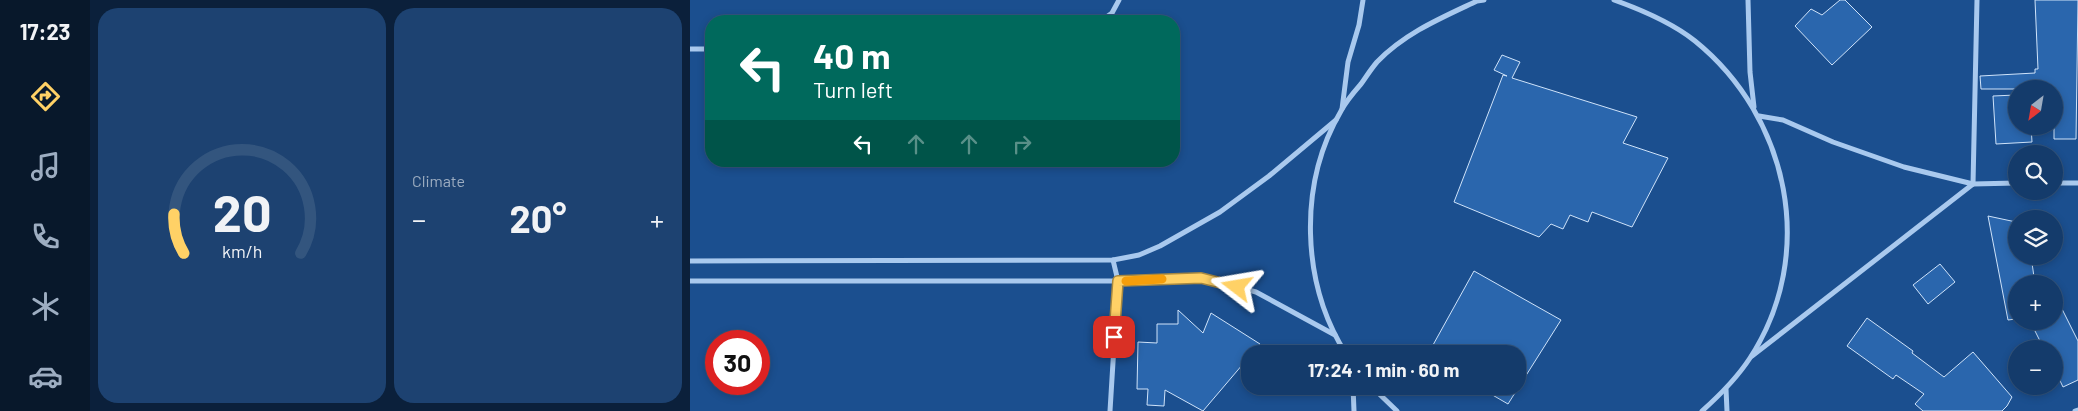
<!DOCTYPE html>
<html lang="en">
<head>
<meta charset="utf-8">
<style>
  body { margin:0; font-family:Barlow,sans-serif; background:#1d4271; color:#f1f3f6; height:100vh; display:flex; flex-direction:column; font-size:19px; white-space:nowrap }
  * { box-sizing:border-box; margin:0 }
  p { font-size:16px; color:#9dadc1 }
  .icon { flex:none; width:28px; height:28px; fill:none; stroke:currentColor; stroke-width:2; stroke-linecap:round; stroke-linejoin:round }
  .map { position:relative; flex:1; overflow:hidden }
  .panel { display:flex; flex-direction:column; gap:8px; padding:8px; background:#0b203b; width:600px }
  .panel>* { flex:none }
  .guide { position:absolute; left:15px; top:15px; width:475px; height:152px; border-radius:20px; box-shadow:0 2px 8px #0003,0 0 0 1px #33557e; background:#00695c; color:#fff; overflow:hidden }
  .needle { width:32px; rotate:211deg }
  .fabs { position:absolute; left:1318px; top:80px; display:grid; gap:10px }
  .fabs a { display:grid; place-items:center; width:55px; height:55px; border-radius:50%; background:#143b6b; box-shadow:0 2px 8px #0003,0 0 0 1px #33557e; font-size:25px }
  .speed { position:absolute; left:15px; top:330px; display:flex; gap:10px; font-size:25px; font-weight:700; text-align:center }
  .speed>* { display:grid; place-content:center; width:65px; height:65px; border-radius:50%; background:#143b6b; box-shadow:0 2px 8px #0003,0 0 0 1px #33557e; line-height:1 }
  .speed .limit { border:8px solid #d22; background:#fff; color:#111 }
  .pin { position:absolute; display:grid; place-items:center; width:42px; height:42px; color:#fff; margin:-21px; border-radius:10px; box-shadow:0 2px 8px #0006 }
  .me { position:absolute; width:55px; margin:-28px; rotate:284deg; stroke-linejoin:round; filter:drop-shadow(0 0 4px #0008) }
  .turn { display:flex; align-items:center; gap:18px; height:105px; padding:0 25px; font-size:22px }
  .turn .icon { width:65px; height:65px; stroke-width:2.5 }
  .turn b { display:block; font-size:35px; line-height:42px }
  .lanes { display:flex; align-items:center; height:48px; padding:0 25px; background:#0003; justify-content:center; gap:25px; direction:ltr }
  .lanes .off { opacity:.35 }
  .big { font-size:38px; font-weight:700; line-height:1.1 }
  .panel .tile { flex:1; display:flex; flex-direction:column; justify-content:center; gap:8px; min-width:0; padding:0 18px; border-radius:20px; background:#1d4271 }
  .panel .dial { align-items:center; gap:0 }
  .dial svg { height:130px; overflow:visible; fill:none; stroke:#33557e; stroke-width:7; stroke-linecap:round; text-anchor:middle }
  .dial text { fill:#f1f3f6; stroke:none }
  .heat { display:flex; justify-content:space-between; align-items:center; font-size:28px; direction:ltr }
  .panel .tiles { flex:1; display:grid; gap:8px; grid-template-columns:repeat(2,1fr) }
  .trip { position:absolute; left:551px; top:345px; width:285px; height:50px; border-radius:20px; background:#143b6b; box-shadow:0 2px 8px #0003,0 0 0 1px #33557e; font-weight:700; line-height:50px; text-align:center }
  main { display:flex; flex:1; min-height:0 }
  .menu { display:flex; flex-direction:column; width:90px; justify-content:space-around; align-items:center; background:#08182b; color:#9dadc1 }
  .menu .icon { width:35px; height:35px }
  .menu .selected { color:#ffd166 }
  .menu b { font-size:22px; color:#f1f3f6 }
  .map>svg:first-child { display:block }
  .building { fill:#2a66ad; stroke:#cfe3fa }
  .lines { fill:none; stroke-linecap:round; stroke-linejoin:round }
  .street { stroke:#a9c9ee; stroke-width:5 }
  .route-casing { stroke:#a68842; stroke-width:12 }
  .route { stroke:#ffd166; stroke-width:9 }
  .slow { stroke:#f59e0b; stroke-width:9 }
</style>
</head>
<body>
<main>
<nav class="menu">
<b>17:23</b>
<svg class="icon selected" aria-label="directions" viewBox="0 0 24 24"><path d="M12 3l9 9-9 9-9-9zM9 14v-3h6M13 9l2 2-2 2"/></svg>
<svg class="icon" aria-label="music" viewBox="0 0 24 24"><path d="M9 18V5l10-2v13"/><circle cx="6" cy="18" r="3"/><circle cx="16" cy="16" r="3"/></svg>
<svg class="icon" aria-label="phone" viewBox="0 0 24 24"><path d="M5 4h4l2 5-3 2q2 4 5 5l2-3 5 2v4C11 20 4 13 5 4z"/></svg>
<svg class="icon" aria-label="climate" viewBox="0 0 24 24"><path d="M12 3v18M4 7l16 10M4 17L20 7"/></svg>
<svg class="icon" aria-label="car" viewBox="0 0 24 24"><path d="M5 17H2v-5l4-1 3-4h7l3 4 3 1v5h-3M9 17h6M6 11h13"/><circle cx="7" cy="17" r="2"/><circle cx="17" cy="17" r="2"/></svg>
</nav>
<section class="panel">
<div class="tiles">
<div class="tile dial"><svg viewBox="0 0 100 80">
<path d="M14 69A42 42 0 1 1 86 69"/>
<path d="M14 69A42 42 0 0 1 8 45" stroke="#ffd166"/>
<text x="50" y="56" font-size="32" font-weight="700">20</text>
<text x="50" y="72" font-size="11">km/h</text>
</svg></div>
<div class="tile"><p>Climate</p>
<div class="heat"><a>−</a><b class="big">20°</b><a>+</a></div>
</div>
</div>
</section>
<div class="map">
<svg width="1388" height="411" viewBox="0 0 1388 411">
  <rect width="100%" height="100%" fill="#1b4f8f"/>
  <g class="building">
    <path d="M 1150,0 L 1155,0 L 1182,27 L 1142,65 L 1105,26 L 1121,9 L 1132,15 Z"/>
    <path d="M 1345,0 L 1388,0 L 1386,139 L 1364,139 L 1364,89 L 1291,89 L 1290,76 L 1345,73 L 1345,69 L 1348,69 Z"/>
    <path d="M 812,55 L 830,62 L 822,78 L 947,117 L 933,143 L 978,158 L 942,227 L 902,212 L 898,222 L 880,215 L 873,229 L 861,224 L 849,237 L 764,202 L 813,75 L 817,76 L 804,70 Z"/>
    <path d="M 1326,95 L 1326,126 L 1341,126 L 1342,142 L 1306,144 L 1303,96 Z"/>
    <path d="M 1298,216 L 1326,222 L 1326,256 L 1341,256 L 1345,284 L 1326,284 L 1326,319 L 1318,320 Z"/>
    <path d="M 1250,264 L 1265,282 L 1238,304 L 1223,285 Z"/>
    <path d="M 784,271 L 871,320 L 818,404 L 787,386 L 828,386 L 828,354 L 738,354 Z"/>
    <path d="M 1364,293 L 1388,341 L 1388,380 L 1373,387 L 1364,368 L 1364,349 L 1354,349 L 1340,321 L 1364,321 Z"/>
    <path d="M 488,310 L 513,333 L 521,313 L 570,344 L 513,411 L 475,390 L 474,406 L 457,405 L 458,389 L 447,389 L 448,342 L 467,343 L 467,324 L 488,324 Z"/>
    <path d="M 1177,318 L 1223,351 L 1222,353 L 1254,377 L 1283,352 L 1322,397 L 1317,406 L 1312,411 L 1233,411 L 1225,404 L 1234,394 L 1206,375 L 1203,379 L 1157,346 Z"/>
  </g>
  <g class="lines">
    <g class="street">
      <path d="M 924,0 C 952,10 981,22 1005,41 C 1099,117 1128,254 1060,358 C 1047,378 1030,395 1012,411"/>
      <path d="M 1058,0 L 1060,72 L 1064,107"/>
      <path d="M 411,21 L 422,13 L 429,0"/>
      <path d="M 0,49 L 21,49"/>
      <path d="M 652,109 L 658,62 L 669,25 L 673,0"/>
      <path d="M 1069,116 L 1093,120 L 1143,142 L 1214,167 L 1283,184 L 1326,183"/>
      <path d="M 1364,183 L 1388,183"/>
      <path d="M 1283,184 L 1287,0"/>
      <path d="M 0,261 L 423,260 L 449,255 L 470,246 L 530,212 L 579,176 L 646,120"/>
      <path d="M 0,281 L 428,281 L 511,277 L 566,292 L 645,335"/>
      <path d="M 656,354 C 611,283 608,184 651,111 C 656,101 664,92 671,84 C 676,77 681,69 687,62 C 715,33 751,18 787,1 L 794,0"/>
      <path d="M 1062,356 L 1283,184"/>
      <path d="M 663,386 L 664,411"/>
      <path d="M 681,386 L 707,411"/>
      <path d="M 1036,389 L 1037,411"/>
      <path d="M 420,411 L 428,281 L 423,260"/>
      <path d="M 1385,411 L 1388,410"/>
    </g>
  </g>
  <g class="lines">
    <defs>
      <path id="route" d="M 424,337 L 428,281 L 511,278 L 547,287"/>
    </defs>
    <use href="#route" class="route-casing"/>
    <use href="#route" class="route"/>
    <path class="slow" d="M 436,281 L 472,279"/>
  </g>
</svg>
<div class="fabs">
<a><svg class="needle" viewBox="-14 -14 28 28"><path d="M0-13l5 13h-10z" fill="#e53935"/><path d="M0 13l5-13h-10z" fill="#9dadc1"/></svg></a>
<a><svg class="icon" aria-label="search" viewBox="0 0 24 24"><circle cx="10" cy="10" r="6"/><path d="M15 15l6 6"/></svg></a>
<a><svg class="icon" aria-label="layers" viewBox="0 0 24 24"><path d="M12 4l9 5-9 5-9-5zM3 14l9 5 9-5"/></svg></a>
<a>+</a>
<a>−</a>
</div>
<div class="speed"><div class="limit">30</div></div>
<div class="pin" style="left:424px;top:337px;background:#d93025"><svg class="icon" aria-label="arrive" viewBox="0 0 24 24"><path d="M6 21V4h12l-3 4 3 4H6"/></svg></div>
<svg class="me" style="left:547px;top:287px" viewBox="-20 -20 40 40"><path d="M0-17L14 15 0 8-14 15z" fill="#ffd166" stroke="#fff" stroke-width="4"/></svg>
<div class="trip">17:24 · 1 min · 60 m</div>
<div class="guide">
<div class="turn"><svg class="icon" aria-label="left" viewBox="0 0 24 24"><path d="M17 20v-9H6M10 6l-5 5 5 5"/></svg><div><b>40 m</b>Turn left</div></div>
<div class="lanes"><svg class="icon" aria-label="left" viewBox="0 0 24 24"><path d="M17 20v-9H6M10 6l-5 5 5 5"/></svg><svg class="icon off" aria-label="ahead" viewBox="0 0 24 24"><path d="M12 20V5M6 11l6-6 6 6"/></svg><svg class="icon off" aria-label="ahead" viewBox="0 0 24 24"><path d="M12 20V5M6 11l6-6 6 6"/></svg><svg class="icon off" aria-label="right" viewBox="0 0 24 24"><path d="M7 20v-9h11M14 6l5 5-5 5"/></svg></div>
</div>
</div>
</main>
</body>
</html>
